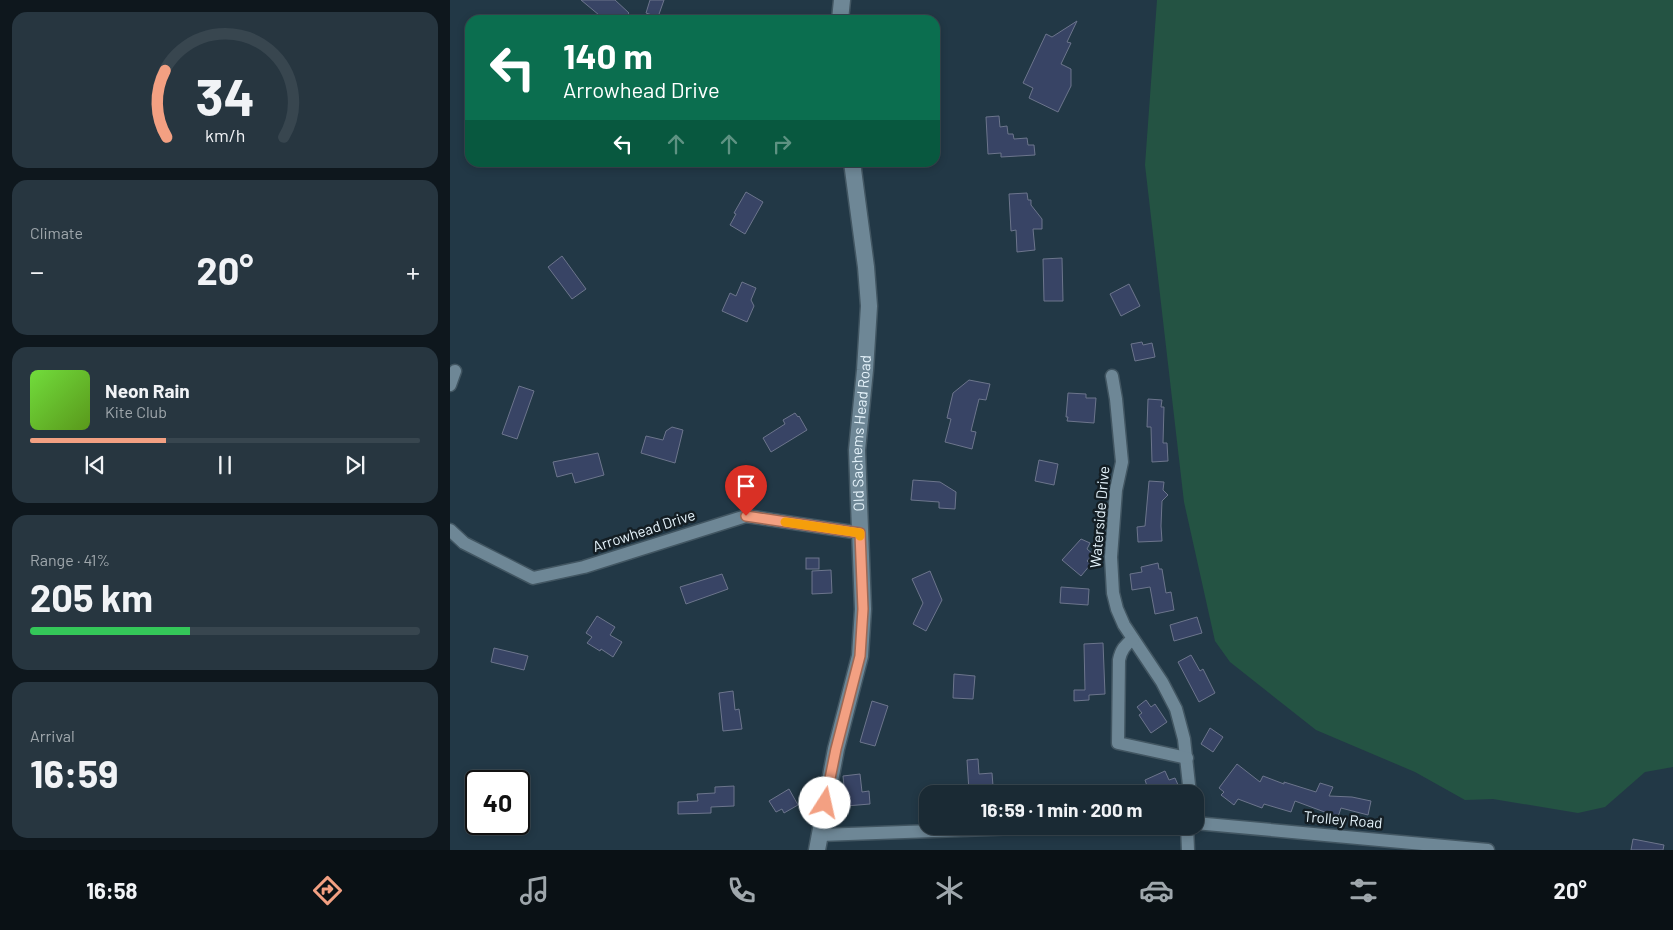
<!DOCTYPE html>
<html lang="en">
<head>
<meta charset="utf-8">
<style>
  body { margin:0; font-family:Barlow,sans-serif; background:#273640; color:#f1f3f6; height:100vh; display:flex; flex-direction:column; font-size:19px; white-space:nowrap }
  * { box-sizing:border-box; margin:0 }
  p { font-size:16px; color:#9fa7ac }
  .icon { flex:none; width:28px; height:28px; fill:none; stroke:currentColor; stroke-width:2; stroke-linecap:round; stroke-linejoin:round }
  .map { position:relative; flex:1; overflow:hidden }
  .details { display:flex; flex-direction:column; gap:12px; padding:12px; background:#0e171d; width:450px }
  .details>* { flex:none }
  .banner { position:absolute; left:15px; top:15px; width:475px; height:152px; border-radius:15px; box-shadow:0 2px 8px #0003,0 0 0 1px #38464f; background:#0b6e4f; color:#fff; overflow:hidden }
  .speed { position:absolute; left:15px; top:770px; display:flex; gap:10px; font-size:25px; font-weight:700; text-align:center }
  .speed>* { display:grid; place-content:center; width:65px; height:65px; border-radius:50%; background:#1a2a34; box-shadow:0 2px 8px #0003,0 0 0 1px #38464f; line-height:1 }
  .speed .limit { border:2px solid #111; border-radius:8px; background:#fff; color:#111 }
  .pin { position:absolute; display:grid; place-items:center; width:42px; height:42px; color:#fff; margin:-51px -21px; border-radius:50% 50% 50% 0; rotate:-45deg; box-shadow:0 0 5px #0007 }
  .pin .icon { rotate:45deg }
  .me { position:absolute; width:55px; margin:-28px; rotate:10deg; stroke-linejoin:round; filter:drop-shadow(0 0 4px #0008) }
  .turn { display:flex; align-items:center; gap:18px; height:105px; padding:0 15px; font-size:22px }
  .turn .icon { width:65px; height:65px; stroke-width:2.5 }
  .turn b { display:block; font-size:35px; line-height:42px }
  .lanes { display:flex; align-items:center; height:48px; padding:0 15px; background:#0003; justify-content:center; gap:25px; direction:ltr }
  .lanes .off { opacity:.35 }
  .big { font-size:38px; font-weight:700; line-height:1.1 }
  .details .card { flex:1; display:flex; flex-direction:column; justify-content:center; gap:8px; min-width:0; padding:0 18px; border-radius:15px; background:#273640 }
  .details .dial { align-items:center; gap:0 }
  .dial svg { height:130px; overflow:visible; fill:none; stroke:#38464f; stroke-width:7; stroke-linecap:round; text-anchor:middle }
  .dial text { fill:#f1f3f6; stroke:none }
  .song { display:flex; align-items:center; gap:15px }
  .cover { width:60px; height:60px; border-radius:8px; background:linear-gradient(135deg,hsl(100 70% 55%),hsl(90 70% 35%)) }
  .played { height:5px; border-radius:2px; background:linear-gradient(90deg,#f3a082 35%,#38464f 35%) }
  .keys { display:flex; justify-content:space-around; direction:ltr }
  .heat { display:flex; justify-content:space-between; align-items:center; font-size:28px; direction:ltr }
  .charge { height:8px; border-radius:4px; background:linear-gradient(90deg,#34c759 41%,#38464f 0) }
  .trip { position:absolute; left:469px; top:785px; width:285px; height:50px; border-radius:15px; background:#1a2a34; box-shadow:0 2px 8px #0003,0 0 0 1px #38464f; font-weight:700; line-height:50px; text-align:center }
  .dock { display:flex; height:80px; justify-content:space-around; align-items:center; background:#0a1115; color:#9fa7ac }
  .dock .icon { width:35px; height:35px }
  .dock .on { color:#f3a082 }
  .dock b { font-size:22px; color:#f1f3f6 }
  main { display:flex; flex:1; min-height:0 }
  .map>svg:first-child { display:block }
  .water { fill:#245343 }
  .building { fill:#384465; stroke:#6c758c }
  .lines { fill:none; stroke-linecap:round; stroke-linejoin:round }
  .minor-casing { stroke:#425662; stroke-width:15 }
  .tertiary-casing { stroke:#425662; stroke-width:19 }
  .minor { stroke:#6e8796; stroke-width:12 }
  .tertiary { stroke:#6e8796; stroke-width:16 }
  .route-casing { stroke:#9e6854; stroke-width:12 }
  .route { stroke:#f3a082; stroke-width:9 }
  .slow { stroke:#f59e0b; stroke-width:9 }
  .labels { text-anchor:middle; stroke-width:5; stroke-linejoin:round; paint-order:stroke }
  .street-label { font-size:15px; fill:#e5f3fb; stroke:#141e24 }
</style>
</head>
<body>
<main>
<section class="details">
<div class="card dial"><svg viewBox="0 0 100 80">
<path d="M14 69A42 42 0 1 1 86 69"/>
<path d="M14 69A42 42 0 0 1 13 28" stroke="#f3a082"/>
<text x="50" y="56" font-size="32" font-weight="700">34</text>
<text x="50" y="72" font-size="11">km/h</text>
</svg></div>
<div class="card"><p>Climate</p>
<div class="heat"><a>−</a><b class="big">20°</b><a>+</a></div>
</div>
<div class="card">
<div class="song"><i class="cover"></i><div><b>Neon Rain</b><p>Kite Club</p></div></div>
<div class="played"></div>
<div class="keys"><svg class="icon" aria-label="previous" viewBox="0 0 24 24"><path d="M18 5L8 12l10 7zM5 5v14"/></svg><svg class="icon" aria-label="pause" viewBox="0 0 24 24"><path d="M8 5v14M16 5v14"/></svg><svg class="icon" aria-label="next" viewBox="0 0 24 24"><path d="M6 5l10 7-10 7zM19 5v14"/></svg></div>
</div>
<div class="card"><p>Range · 41%</p><b class="big">205 km</b><div class="charge"></div></div>
<div class="card"><p>Arrival</p><b class="big">16:59</b></div>
</section>
<div class="map">
<svg width="1223" height="850" viewBox="0 0 1223 850">
  <rect width="100%" height="100%" fill="#223846"/>
  <path class="water" d="M 707,0 L 1223,0 L 1223,767 L 1195,772 L 1155,807 L 1128,813 L 1043,799 L 1015,800 L 965,772 L 866,730 L 780,662 L 765,641 L 734,502 L 695,165 Z"/>
  <g class="building">
    <path d="M 131,0 L 165,0 L 179,13 L 173,20 L 155,20 Z"/>
    <path d="M 200,0 L 214,0 L 208,17 L 196,13 Z"/>
    <path d="M 627,21 L 617,42 L 621,43 L 611,64 L 621,69 L 621,86 L 608,112 L 579,98 L 583,88 L 573,83 L 596,34 L 602,37 Z"/>
    <path d="M 549,116 L 550,127 L 557,126 L 558,134 L 563,134 L 564,139 L 577,138 L 578,145 L 584,145 L 585,155 L 551,157 L 551,153 L 538,154 L 536,117 Z"/>
    <path d="M 296,192 L 313,202 L 295,234 L 280,225 L 286,214 L 284,213 Z"/>
    <path d="M 577,193 L 578,200 L 581,200 L 581,205 L 592,219 L 592,229 L 583,229 L 585,250 L 567,252 L 566,230 L 561,231 L 559,194 Z"/>
    <path d="M 112,256 L 136,289 L 122,299 L 98,267 Z"/>
    <path d="M 612,258 L 613,301 L 594,301 L 593,259 Z"/>
    <path d="M 292,282 L 306,288 L 301,300 L 304,306 L 297,322 L 272,311 L 280,293 L 286,296 Z"/>
    <path d="M 679,284 L 690,306 L 671,316 L 660,294 Z"/>
    <path d="M 692,342 L 693,345 L 702,343 L 705,357 L 685,361 L 681,344 Z"/>
    <path d="M 519,380 L 540,384 L 536,400 L 529,399 L 521,431 L 526,432 L 522,449 L 495,442 L 501,419 L 497,418 L 503,393 Z"/>
    <path d="M 69,386 L 84,391 L 67,439 L 52,434 Z"/>
    <path d="M 618,393 L 636,394 L 636,398 L 646,398 L 644,423 L 617,421 L 618,417 L 616,417 Z"/>
    <path d="M 698,399 L 712,400 L 711,407 L 714,407 L 713,443 L 717,443 L 718,461 L 702,462 L 701,427 L 697,427 Z"/>
    <path d="M 345,413 L 348,417 L 349,416 L 357,430 L 321,452 L 313,438 L 335,424 L 333,420 Z"/>
    <path d="M 222,427 L 233,430 L 225,463 L 191,453 L 196,436 L 213,440 L 216,431 Z"/>
    <path d="M 148,453 L 154,475 L 125,483 L 122,473 L 107,477 L 103,462 Z"/>
    <path d="M 589,460 L 608,464 L 604,485 L 585,481 Z"/>
    <path d="M 463,480 L 490,482 L 506,492 L 505,509 L 489,508 L 489,502 L 461,500 Z"/>
    <path d="M 699,481 L 714,482 L 713,490 L 718,495 L 712,501 L 711,526 L 712,541 L 688,542 L 687,527 L 695,526 Z"/>
    <path d="M 631,539 L 640,543 L 637,549 L 643,554 L 637,561 L 641,564 L 631,576 L 612,560 Z"/>
    <rect x="356" y="558" width="13" height="11"/>
    <path d="M 708,563 L 709,569 L 712,569 L 716,593 L 721,592 L 724,610 L 705,614 L 700,587 L 682,590 L 680,574 L 692,572 L 691,567 Z"/>
    <path d="M 381,570 L 382,593 L 362,594 L 362,571 Z"/>
    <path d="M 480,571 L 492,600 L 476,631 L 463,624 L 473,603 L 462,579 Z"/>
    <path d="M 272,574 L 278,589 L 236,604 L 230,587 Z"/>
    <path d="M 611,587 L 639,589 L 638,605 L 610,603 Z"/>
    <path d="M 147,616 L 165,627 L 160,635 L 172,642 L 163,657 L 151,649 L 150,651 L 137,643 L 142,637 L 136,633 Z"/>
    <path d="M 747,617 L 752,633 L 724,641 L 720,625 Z"/>
    <path d="M 653,643 L 655,694 L 639,695 L 639,700 L 624,701 L 624,690 L 635,690 L 634,644 Z"/>
    <path d="M 44,648 L 78,656 L 74,670 L 41,662 Z"/>
    <path d="M 741,655 L 750,671 L 753,669 L 765,693 L 749,702 L 728,662 Z"/>
    <path d="M 504,674 L 525,676 L 523,699 L 503,698 Z"/>
    <path d="M 283,691 L 285,710 L 289,709 L 292,729 L 273,731 L 269,693 Z"/>
    <path d="M 696,700 L 701,707 L 705,704 L 717,722 L 701,733 L 689,715 L 692,713 L 687,707 Z"/>
    <path d="M 422,701 L 438,706 L 425,746 L 410,742 Z"/>
    <path d="M 760,728 L 773,737 L 763,752 L 751,744 Z"/>
    <path d="M 528,759 L 529,774 L 542,773 L 543,786 L 537,786 L 538,793 L 526,794 L 525,791 L 519,791 L 517,760 Z"/>
    <path d="M 787,764 L 810,782 L 813,776 L 834,784 L 834,782 L 866,792 L 870,783 L 883,787 L 879,796 L 902,797 L 921,801 L 918,815 L 891,808 L 888,817 L 845,801 L 841,812 L 814,804 L 812,808 L 788,799 L 784,805 L 771,795 L 774,792 L 769,788 Z"/>
    <path d="M 715,771 L 719,780 L 725,778 L 732,794 L 680,794 L 697,786 L 695,780 Z"/>
    <path d="M 410,774 L 412,792 L 419,791 L 420,804 L 396,806 L 393,776 Z"/>
    <path d="M 284,786 L 284,806 L 261,807 L 261,813 L 228,814 L 228,802 L 248,801 L 247,794 L 265,793 L 265,787 Z"/>
    <path d="M 339,789 L 348,805 L 334,813 L 332,809 L 326,812 L 319,801 Z"/>
    <path d="M 1183,839 L 1214,845 L 1213,850 L 1181,850 Z"/>
  </g>
  <g class="lines">
    <defs>
      <g id="minor">
        <path d="M 662,376 L 666,399 L 672,462 L 666,490 L 661,557 L 663,593 L 667,609 L 674,625 L 712,682 L 726,709 L 734,739 L 740,794"/>
        <path d="M 0,385 L 5,371"/>
        <path d="M 0,530 L 14,543 L 83,578 L 134,567 L 296,516 L 410,533"/>
        <path d="M 683,639 C 675,645 671,650 669,660 L 668,743 L 737,758"/>
        <path d="M 745,823 L 1038,850"/>
        <path d="M 737,826 L 738,850"/>
        <path d="M 370,835 L 628,826"/>
      </g>
      <g id="tertiary">
        <path d="M 390,20 L 392,0"/>
        <path id="s1" d="M 367,850 L 386,749 L 410,656 L 413,609 L 407,450 L 415,370 L 419,306 L 416,267 L 402,162"/>
      </g>
    </defs>
    <use href="#minor" class="minor-casing"/>
    <use href="#tertiary" class="tertiary-casing"/>
    <use href="#minor" class="minor"/>
    <use href="#tertiary" class="tertiary"/>
  </g>
  <g class="lines">
    <defs>
      <path id="route" d="M 296,516 L 410,533 L 413,609 L 410,656 L 386,749 L 375,803"/>
    </defs>
    <use href="#route" class="route-casing"/>
    <use href="#route" class="route"/>
    <path class="slow" d="M 335,522 L 410,533 L 410,536"/>
  </g>
  <g class="labels">
    <g class="street-label">
      <text dy="5" stroke="none"><textPath href="#s1" startOffset="422">Old Sachems Head Road</textPath></text>
      <text transform="translate(650 517) rotate(-85)" y="5">Waterside Drive</text>
      <text transform="translate(194 531) rotate(-18)" y="5">Arrowhead Drive</text>
      <text transform="translate(893 820) rotate(5)" y="5">Trolley Road</text>
    </g>
  </g>
</svg>
<div class="speed"><div class="limit">40</div></div>
<div class="pin" style="left:296px;top:516px;background:#d93025"><svg class="icon" aria-label="arrive" viewBox="0 0 24 24"><path d="M6 21V4h12l-3 4 3 4H6"/></svg></div>
<svg class="me" style="left:375px;top:803px" viewBox="-20 -20 40 40"><circle r="19" fill="#fff"/><path d="M0-13L10 11 0 6-10 11z" fill="#f3a082"/></svg>
<div class="trip">16:59 · 1 min · 200 m</div>
<div class="banner">
<div class="turn"><svg class="icon" aria-label="left" viewBox="0 0 24 24"><path d="M17 20v-9H6M10 6l-5 5 5 5"/></svg><div><b>140 m</b>Arrowhead Drive</div></div>
<div class="lanes"><svg class="icon" aria-label="left" viewBox="0 0 24 24"><path d="M17 20v-9H6M10 6l-5 5 5 5"/></svg><svg class="icon off" aria-label="ahead" viewBox="0 0 24 24"><path d="M12 20V5M6 11l6-6 6 6"/></svg><svg class="icon off" aria-label="ahead" viewBox="0 0 24 24"><path d="M12 20V5M6 11l6-6 6 6"/></svg><svg class="icon off" aria-label="right" viewBox="0 0 24 24"><path d="M7 20v-9h11M14 6l5 5-5 5"/></svg></div>
</div>
</div>
</main>
<nav class="dock">
<b>16:58</b>
<svg class="icon on" aria-label="directions" viewBox="0 0 24 24"><path d="M12 3l9 9-9 9-9-9zM9 14v-3h6M13 9l2 2-2 2"/></svg>
<svg class="icon" aria-label="music" viewBox="0 0 24 24"><path d="M9 18V5l10-2v13"/><circle cx="6" cy="18" r="3"/><circle cx="16" cy="16" r="3"/></svg>
<svg class="icon" aria-label="phone" viewBox="0 0 24 24"><path d="M5 4h4l2 5-3 2q2 4 5 5l2-3 5 2v4C11 20 4 13 5 4z"/></svg>
<svg class="icon" aria-label="climate" viewBox="0 0 24 24"><path d="M12 3v18M4 7l16 10M4 17L20 7"/></svg>
<svg class="icon" aria-label="car" viewBox="0 0 24 24"><path d="M5 17H2v-5l4-1 3-4h7l3 4 3 1v5h-3M9 17h6M6 11h13"/><circle cx="7" cy="17" r="2"/><circle cx="17" cy="17" r="2"/></svg>
<svg class="icon" aria-label="filters" viewBox="0 0 24 24"><path d="M4 7h16M4 17h16"/><circle cx="9" cy="7" r="2"/><circle cx="15" cy="17" r="2"/></svg>
<b>20°</b>
</nav>
</body>
</html>
